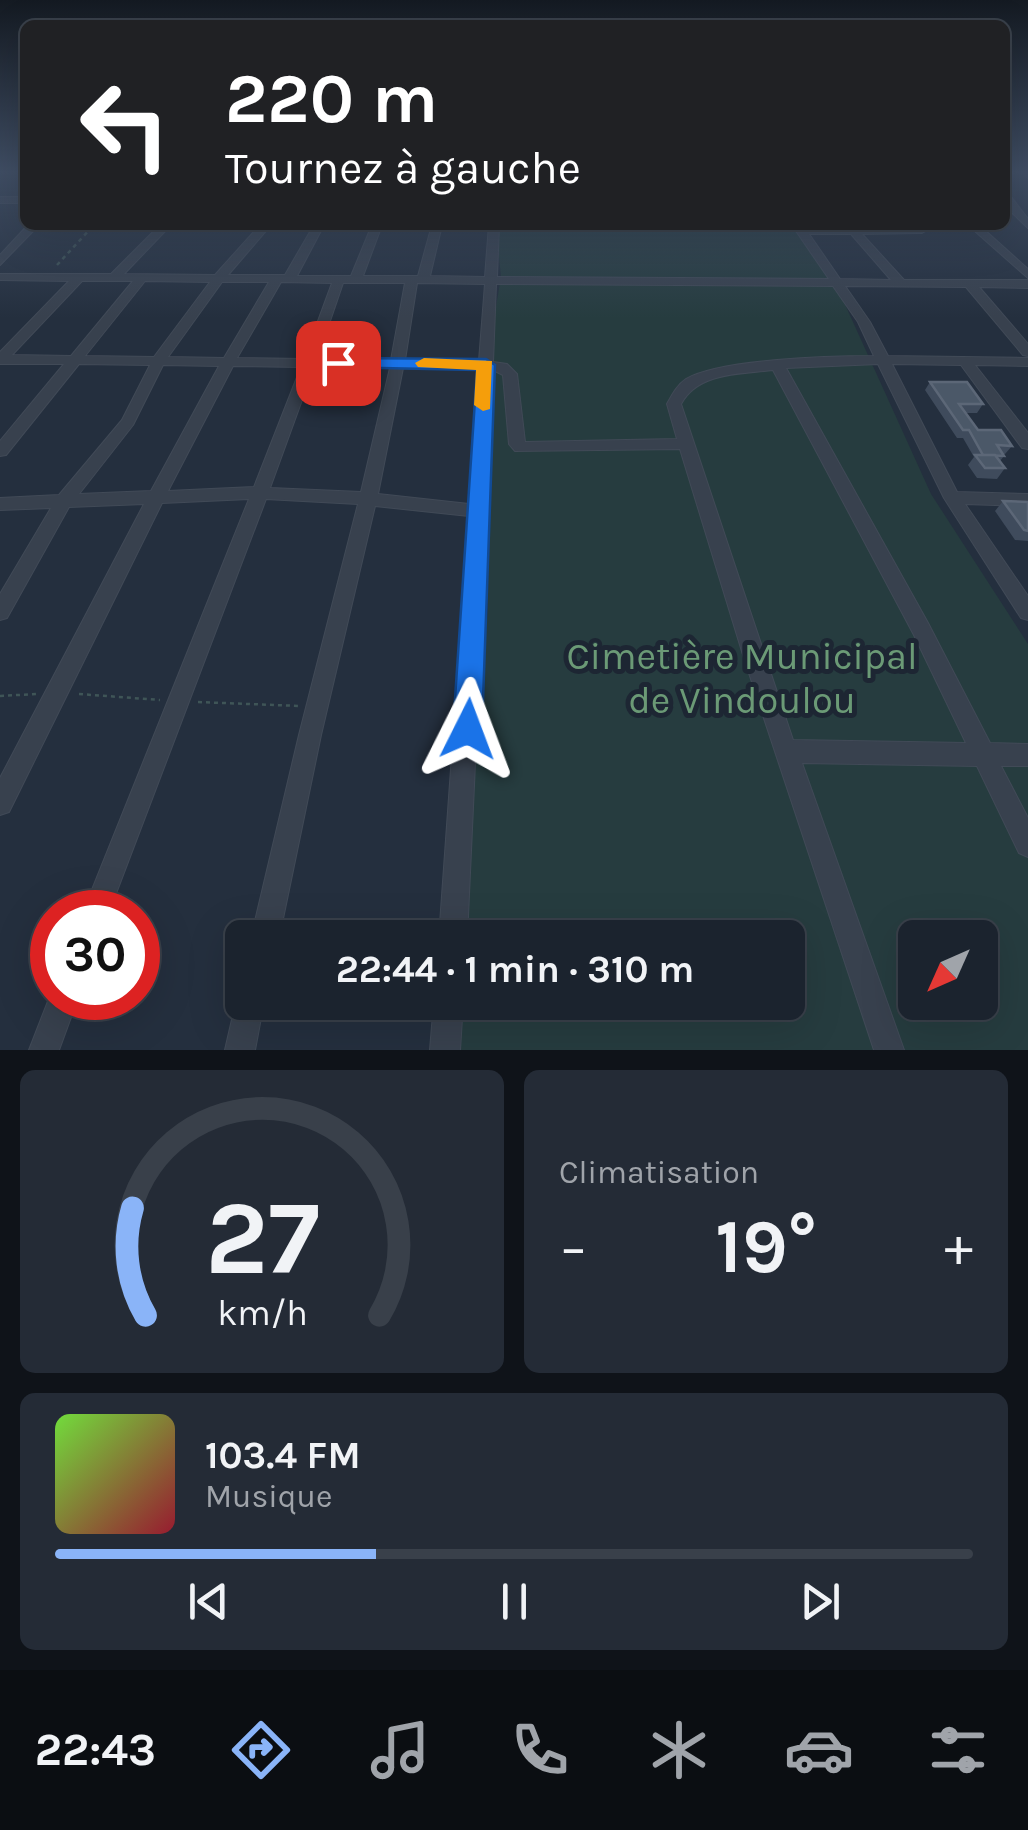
<!DOCTYPE html>
<html lang="fr">
<head>
<meta charset="utf-8">
<style>
  body { margin:0; font-family:Karla,sans-serif; background:#242b36; color:#f1f3f6; height:100vh; display:flex; flex-direction:column; font-size:38px; white-space:nowrap }
  * { box-sizing:border-box; margin:0 }
  p { font-size:32px; color:#a0a4aa }
  .icon { flex:none; width:55px; height:55px; fill:none; stroke:currentColor; stroke-width:2; stroke-linecap:round; stroke-linejoin:round }
  .map { position:relative; height:1050px; overflow:hidden }
  .sheet { display:flex; flex-direction:column; gap:20px; padding:20px; background:#0f1319; flex:1 }
  .sheet>* { flex:none }
  .guide { position:absolute; left:20px; top:20px; width:990px; height:210px; border-radius:15px; box-shadow:0 10px 40px #0002,0 0 0 2px #39404a; background:#202124; color:#fff; overflow:hidden }
  .needle { width:65px; rotate:225deg }
  .tools { position:absolute; left:898px; top:920px; display:grid; gap:20px }
  .tools a { display:grid; place-items:center; width:100px; height:100px; border-radius:15px; background:#1b232e; box-shadow:0 10px 40px #0002,0 0 0 2px #39404a; font-size:50px }
  .speed { position:absolute; left:30px; top:890px; display:flex; gap:20px; font-size:50px; font-weight:700; text-align:center }
  .speed>* { display:grid; place-content:center; width:130px; height:130px; border-radius:50%; background:#1b232e; box-shadow:0 10px 40px #0002,0 0 0 2px #39404a; line-height:1 }
  .speed .limit { border:15px solid #d22; background:#fff; color:#111 }
  .pin { position:absolute; display:grid; place-items:center; width:85px; height:85px; color:#fff; margin:-42px; border-radius:20px; box-shadow:0 5px 15px #0006 }
  .me { position:absolute; width:110px; margin:-55px; rotate:3deg; stroke-linejoin:round; filter:drop-shadow(0 0 8px #0008) }
  .turn { display:flex; align-items:center; gap:35px; height:210px; padding:0 40px; font-size:45px }
  .turn .icon { width:130px; height:130px; stroke-width:2.5 }
  .turn b { display:block; font-size:70px; line-height:85px }
  .big { font-size:75px; font-weight:700; line-height:1.1 }
  .sheet .tile { flex:1; display:flex; flex-direction:column; justify-content:center; gap:15px; min-width:0; padding:0 35px; border-radius:15px; background:#242b36 }
  .sheet .dial { align-items:center; gap:0 }
  .dial svg { height:260px; overflow:visible; fill:none; stroke:#39404a; stroke-width:7; stroke-linecap:round; text-anchor:middle }
  .dial text { fill:#f1f3f6; stroke:none }
  .song { display:flex; align-items:center; gap:30px }
  .cover { width:120px; height:120px; border-radius:15px; background:linear-gradient(135deg,hsl(100 70% 55%),hsl(350 70% 35%)) }
  .played { height:10px; border-radius:5px; background:linear-gradient(90deg,#8ab4f8 35%,#39404a 35%) }
  .keys { display:flex; justify-content:space-around; direction:ltr }
  .heat { display:flex; justify-content:space-between; align-items:center; font-size:55px; direction:ltr }
  .sheet .tiles { flex:1; display:grid; gap:20px; grid-template-columns:1fr 1fr }
  .tile:last-child { grid-column:span 2 }
  .trip { position:absolute; left:225px; top:920px; width:580px; height:100px; border-radius:15px; background:#1b232e; box-shadow:0 10px 40px #0002,0 0 0 2px #39404a; font-weight:700; line-height:100px; text-align:center }
  .tab-bar { display:flex; height:160px; justify-content:space-around; align-items:center; background:#0b0e12; color:#a0a4aa }
  .tab-bar .icon { width:70px; height:70px }
  .tab-bar .selected { color:#8ab4f8 }
  .tab-bar b { font-size:45px; color:#f1f3f6 }
  .map>svg:first-child { display:block }
  .green { fill:#263c3f; fill-rule:evenodd }
  .lines { fill:none; stroke-linecap:round; stroke-linejoin:round }
  .minor-casing { stroke:#414a57; stroke-width:2 }
  .path { stroke:#3f5557; stroke-width:2.5; stroke-dasharray:4 4; stroke-linecap:butt }
  .minor { fill:#38414e; fill-rule:evenodd }
  .wall { fill:#3f4b5c }
  .building { fill:#4b5868; stroke:#5c6777; stroke-width:2.5 }
  .route { fill:#1a73e8; stroke:#114b97; stroke-width:2.5 }
  .slow { fill:#f59e0b }
  .labels { text-anchor:middle; stroke-width:10; stroke-linejoin:round; paint-order:stroke }
  .near-park-label { font-size:38px; fill:#6b9a76; stroke:#1d2633 }
</style>
</head>
<body>
<div class="map">
<svg width="1028" height="1050" viewBox="0 0 1028 1050">
  <rect width="100%" height="100%" fill="#242f3e"/>
  <path class="green" d="M 496,225 L 798,225 L 838,289 L 931,494 L 1028,644 L 1028,1050 L 453,1050 L 457,1003 L 788,1002 L 788,938 L 462,937 L 488,608 L 486,365 L 501,277 ZM 915,938 L 980,938 L 980,1002 L 915,1002 Z"/>
  <g class="lines">
    <defs>
      <g id="minor">
        <path d="M 1020,171 L 1028,171 L 1028,178 Z"/>
        <path d="M 1005,189 L 1028,219 L 1028,228 L 1005,206 Z"/>
        <rect x="0" y="197" width="25" height="6"/>
        <path d="M 28,225 L 39,225 L 0,265 L 0,255 Z"/>
        <path d="M 160,225 L 171,225 L 124,274 L 215,275 L 260,225 L 271,225 L 228,275 L 285,275 L 314,225 L 324,225 L 297,276 L 351,276 L 372,225 L 382,225 L 363,276 L 418,276 L 432,225 L 442,225 L 430,276 L 485,277 L 489,225 L 499,225 L 497,277 L 829,279 L 792,225 L 802,225 L 804,228 L 926,228 L 927,230 L 922,233 L 862,234 L 904,280 L 1028,280 L 1028,288 L 979,287 L 1028,344 L 1028,356 L 1023,355 L 966,287 L 845,286 L 870,322 L 888,356 L 1028,358 L 1028,366 L 975,365 L 1028,433 L 1028,449 L 1022,448 L 961,365 L 892,364 L 957,492 L 1028,494 L 1028,506 L 965,504 L 1028,596 L 1028,620 L 1021,618 L 944,498 L 878,364 L 786,368 L 928,623 L 990,743 L 1028,744 L 1028,766 L 1001,766 L 1028,818 L 1028,857 L 1019,853 L 977,766 L 802,763 L 904,1050 L 874,1050 L 744,658 L 680,449 L 515,451 L 509,444 L 503,375 L 493,370 L 467,938 L 439,938 L 469,516 L 375,506 L 321,735 L 279,938 L 251,938 L 299,735 L 358,504 L 266,499 L 109,912 L 83,912 L 249,499 L 162,503 L 9,812 L 0,815 L 0,778 L 144,504 L 69,507 L 7,618 L 0,620 L 0,594 L 51,508 L 0,510 L 0,498 L 59,495 L 122,420 L 150,365 L 79,364 L 6,455 L 0,456 L 0,441 L 64,364 L 0,364 L 0,352 L 69,281 L 0,280 L 0,274 L 111,274 ZM 809,234 L 851,234 L 891,280 L 840,279 ZM 82,281 L 133,281 L 71,356 L 12,355 ZM 145,281 L 210,282 L 154,357 L 85,356 ZM 222,282 L 269,282 L 224,358 L 168,357 ZM 281,282 L 332,283 L 304,359 L 237,358 ZM 343,283 L 405,283 L 391,360 L 317,359 ZM 417,283 L 485,284 L 479,361 L 405,360 ZM 496,284 L 833,286 L 858,322 L 874,356 C 831,356 721,359 686,379 C 677,385 672,395 667,404 L 677,439 L 525,442 L 517,374 L 507,364 L 493,362 ZM 163,365 L 219,366 L 151,491 L 79,494 L 133,425 ZM 233,366 L 301,367 L 254,487 L 168,491 ZM 314,367 L 390,368 L 361,492 L 270,488 ZM 403,368 L 479,369 L 469,504 L 378,494 ZM 773,370 L 914,635 L 966,743 L 793,740 L 681,404 C 698,372 741,374 773,370 Z"/>
        <path d="M 968,225 L 979,225 L 1028,269 L 1028,278 Z"/>
        <path d="M 52,991 L 52,998 L 78,998 L 59,1050 L 29,1050 Z"/>
        <path d="M 242,991 L 242,1002 L 264,1002 L 255,1050 L 225,1050 L 236,1002 Z"/>
        <path d="M 434,1002 L 463,1002 L 460,1050 L 430,1050 Z"/>
      </g>
    </defs>
    <use href="#minor" class="minor-casing"/>
    <g class="path">
      <path d="M 57,265 L 94,225"/>
      <path d="M 79,694 L 160,700"/>
      <path d="M 0,696 L 36,694"/>
      <path d="M 198,702 L 300,706"/>
    </g>
    <use href="#minor" class="minor"/>
  </g>
  <g class="wall">
    <path d="M 930,382 L 983,404 L 977,413 L 966,413 L 978,430 L 1012,446 L 1005,454 L 1003,454 L 1004,456 L 1000,461 L 1005,468 L 997,479 L 977,478 L 968,465 L 974,457 L 963,438 L 957,438 L 925,390 Z"/>
    <path d="M 1003,501 L 1028,502 L 1028,541 L 1015,540 L 995,511 Z"/>
  </g>
  <g class="building">
    <path d="M 930,382 L 967,382 L 983,404 L 959,404 L 978,430 L 1001,430 L 1012,446 L 997,445 L 1004,456 L 983,455 L 969,430 L 963,430 Z"/>
    <path d="M 975,455 L 995,455 L 1005,468 L 985,468 Z"/>
    <path d="M 1003,501 L 1028,502 L 1028,531 L 1024,530 Z"/>
  </g>
  <linearGradient id="sky" x2="0" y2="1"><stop stop-color="#141a22"/><stop offset="0.54" stop-color="#3f4d63"/><stop offset="1" stop-color="#3f4d63" stop-opacity="0"/></linearGradient>
  <rect width="1028" height="318" fill="url(#sky)"/>
  <path class="route" d="M 338,358 L 486,359 L 495,365 L 482,729 L 478,739 L 468,743 L 457,739 L 453,729 L 477,370 L 332,367 L 330,363 Z"/>
  <path class="slow" d="M 424,358 L 492,361 L 490,409 L 483,411 L 474,405 L 476,370 L 418,367 L 415,363 Z"/>
  <g class="labels">
    <g class="near-park-label">
      <text x="742" y="669">Cimetière Municipal<tspan x="742" dy="44">de Vindoulou</tspan></text>
    </g>
  </g>
</svg>
<div class="tools">
<a><svg class="needle" viewBox="-14 -14 28 28"><path d="M0-13l5 13h-10z" fill="#e53935"/><path d="M0 13l5-13h-10z" fill="#a0a4aa"/></svg></a>
</div>
<div class="speed"><div class="limit">30</div></div>
<div class="pin" style="left:338px;top:363px;background:#d93025"><svg class="icon" aria-label="arrive" viewBox="0 0 24 24"><path d="M6 21V4h12l-3 4 3 4H6"/></svg></div>
<svg class="me" style="left:468px;top:729px" viewBox="-20 -20 40 40"><path d="M0-17L14 15 0 8-14 15z" fill="#1a73e8" stroke="#fff" stroke-width="4"/></svg>
<div class="trip">22:44 · 1 min · 310 m</div>
<div class="guide">
<div class="turn"><svg class="icon" aria-label="left" viewBox="0 0 24 24"><path d="M17 20v-9H6M10 6l-5 5 5 5"/></svg><div><b>220 m</b>Tournez à gauche</div></div>
</div>
</div>
<section class="sheet">
<div class="tiles">
<div class="tile dial"><svg viewBox="0 0 100 80">
<path d="M14 69A42 42 0 1 1 86 69"/>
<path d="M14 69A42 42 0 0 1 10 36" stroke="#8ab4f8"/>
<text x="50" y="56" font-size="32" font-weight="700">27</text>
<text x="50" y="72" font-size="11">km/h</text>
</svg></div>
<div class="tile"><p>Climatisation</p>
<div class="heat"><a>−</a><b class="big">19°</b><a>+</a></div>
</div>
<div class="tile">
<div class="song"><i class="cover"></i><div><b>103.4 FM</b><p>Musique</p></div></div>
<div class="played"></div>
<div class="keys"><svg class="icon" aria-label="previous" viewBox="0 0 24 24"><path d="M18 5L8 12l10 7zM5 5v14"/></svg><svg class="icon" aria-label="pause" viewBox="0 0 24 24"><path d="M8 5v14M16 5v14"/></svg><svg class="icon" aria-label="next" viewBox="0 0 24 24"><path d="M6 5l10 7-10 7zM19 5v14"/></svg></div>
</div>
</div>
</section>
<nav class="tab-bar">
<b>22:43</b>
<svg class="icon selected" aria-label="directions" viewBox="0 0 24 24"><path d="M12 3l9 9-9 9-9-9zM9 14v-3h6M13 9l2 2-2 2"/></svg>
<svg class="icon" aria-label="music" viewBox="0 0 24 24"><path d="M9 18V5l10-2v13"/><circle cx="6" cy="18" r="3"/><circle cx="16" cy="16" r="3"/></svg>
<svg class="icon" aria-label="phone" viewBox="0 0 24 24"><path d="M5 4h4l2 5-3 2q2 4 5 5l2-3 5 2v4C11 20 4 13 5 4z"/></svg>
<svg class="icon" aria-label="climate" viewBox="0 0 24 24"><path d="M12 3v18M4 7l16 10M4 17L20 7"/></svg>
<svg class="icon" aria-label="car" viewBox="0 0 24 24"><path d="M5 17H2v-5l4-1 3-4h7l3 4 3 1v5h-3M9 17h6M6 11h13"/><circle cx="7" cy="17" r="2"/><circle cx="17" cy="17" r="2"/></svg>
<svg class="icon" aria-label="filters" viewBox="0 0 24 24"><path d="M4 7h16M4 17h16"/><circle cx="9" cy="7" r="2"/><circle cx="15" cy="17" r="2"/></svg>
</nav>
</body>
</html>
